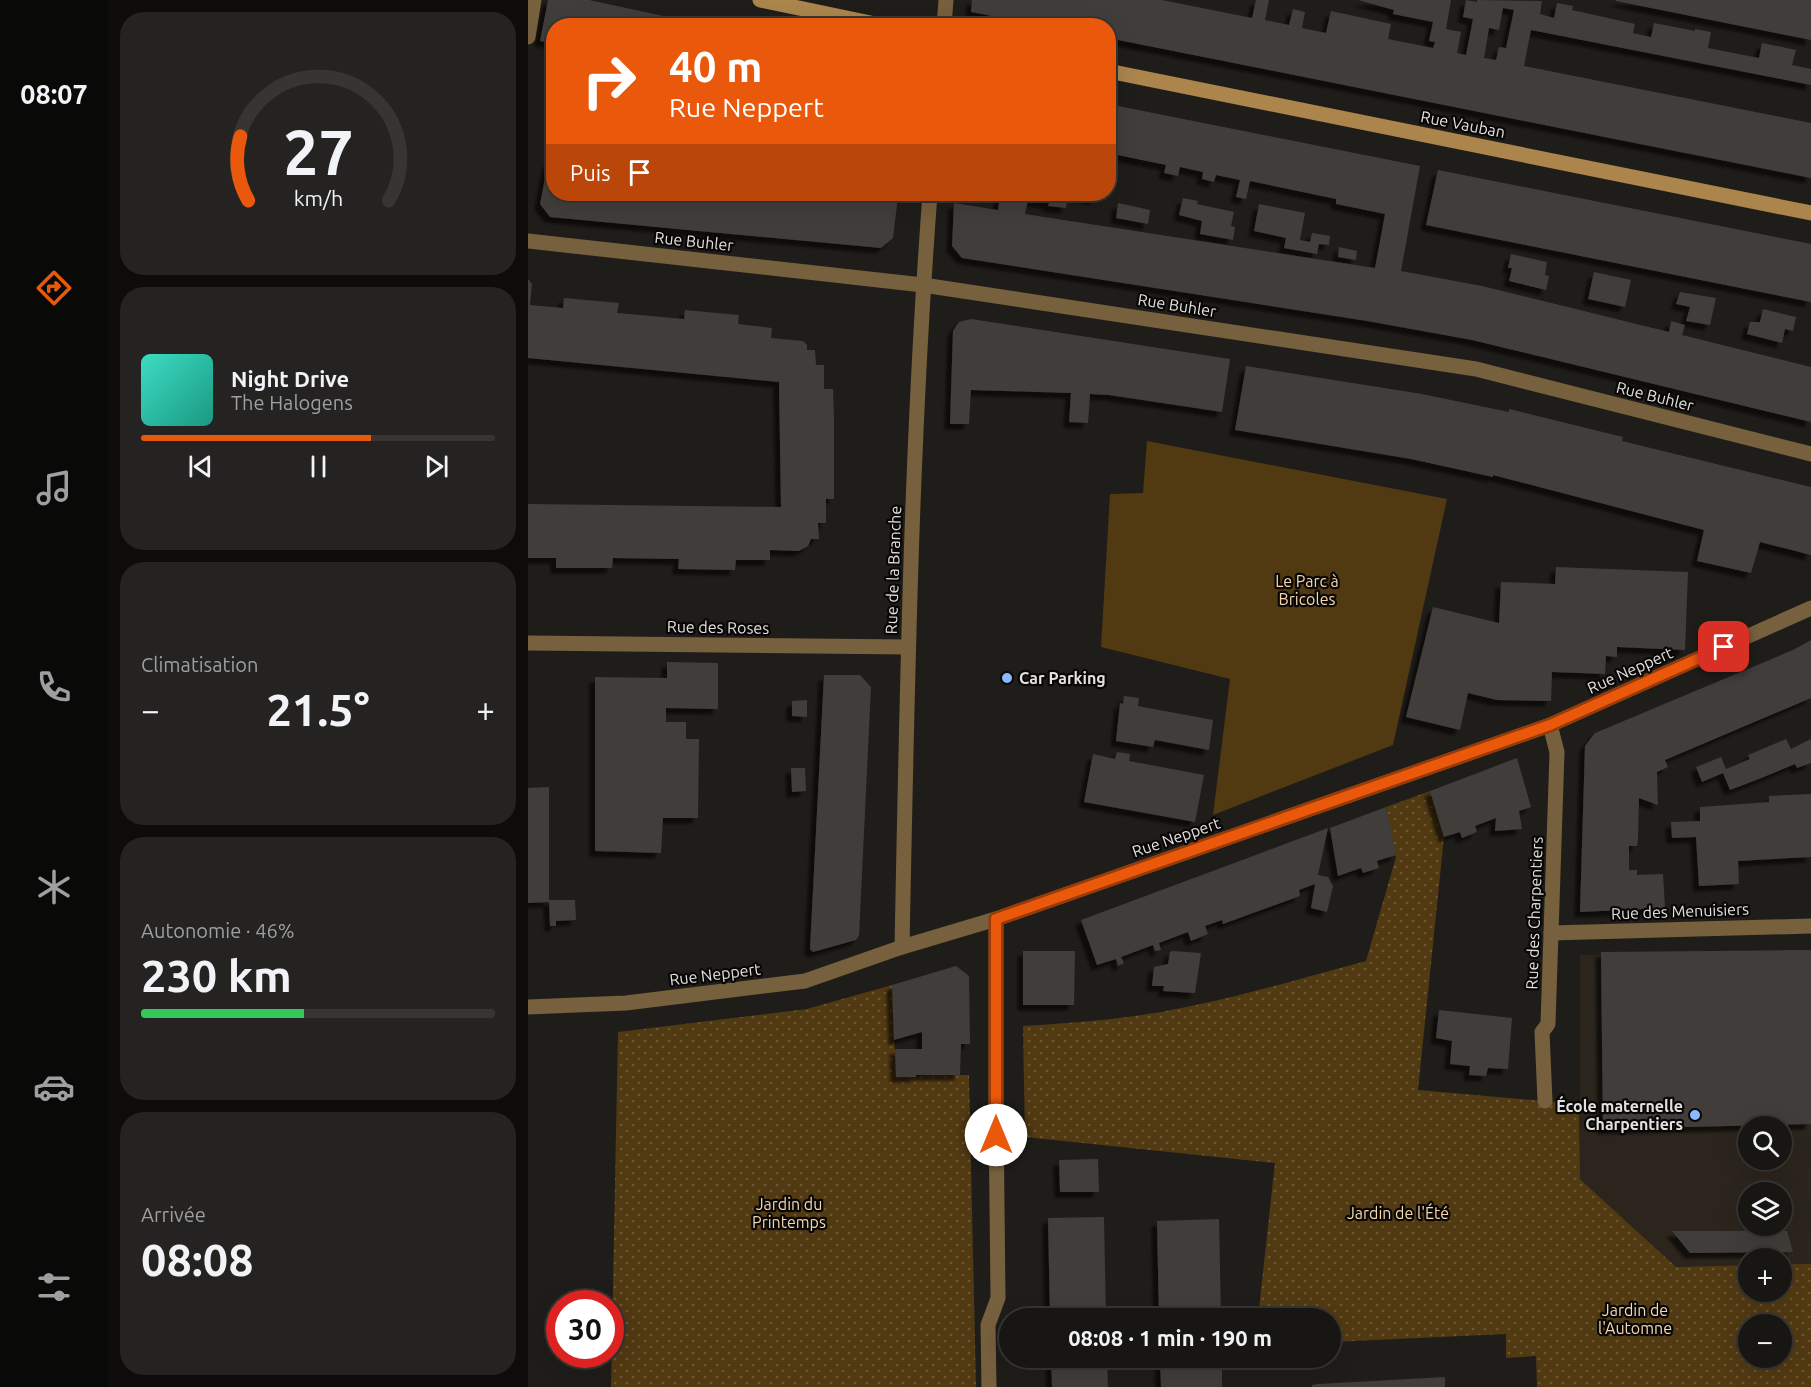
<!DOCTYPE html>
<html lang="fr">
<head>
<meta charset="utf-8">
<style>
  body { margin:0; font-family:Ubuntu,sans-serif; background:#242321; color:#f1f3f6; height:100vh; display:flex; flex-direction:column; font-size:22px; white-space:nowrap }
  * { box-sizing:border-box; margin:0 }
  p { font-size:20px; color:#9e9fa0 }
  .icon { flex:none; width:33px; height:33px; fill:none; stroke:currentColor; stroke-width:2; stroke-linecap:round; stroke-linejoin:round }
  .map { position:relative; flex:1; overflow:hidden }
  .panel { display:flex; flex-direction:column; gap:12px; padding:12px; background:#0d0c0a; width:420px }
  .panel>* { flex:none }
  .hud { position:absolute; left:18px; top:18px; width:570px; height:183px; border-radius:24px; box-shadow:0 6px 24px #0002,0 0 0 2px #363533; background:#ea580c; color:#fff; overflow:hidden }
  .fabs { position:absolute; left:1210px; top:1116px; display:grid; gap:12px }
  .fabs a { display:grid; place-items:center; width:54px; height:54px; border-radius:50%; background:#171613; box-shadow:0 6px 24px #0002,0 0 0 2px #363533; font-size:30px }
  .speed { position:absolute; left:18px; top:1290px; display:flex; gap:12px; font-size:30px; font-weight:700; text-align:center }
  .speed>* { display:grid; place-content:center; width:78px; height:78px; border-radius:50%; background:#171613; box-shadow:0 6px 24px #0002,0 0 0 2px #363533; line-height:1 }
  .speed .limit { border:9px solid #d22; background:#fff; color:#111 }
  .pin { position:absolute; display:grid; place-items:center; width:51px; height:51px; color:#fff; margin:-26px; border-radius:12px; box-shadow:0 3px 9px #0006 }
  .me { position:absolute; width:66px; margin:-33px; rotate:0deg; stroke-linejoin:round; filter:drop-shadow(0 0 4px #0008) }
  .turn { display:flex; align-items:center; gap:21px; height:126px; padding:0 24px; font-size:27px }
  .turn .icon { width:78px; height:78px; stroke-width:2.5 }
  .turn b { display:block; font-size:42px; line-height:51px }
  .then { display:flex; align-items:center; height:57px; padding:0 24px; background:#0003; gap:12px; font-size:22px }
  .big { font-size:45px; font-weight:700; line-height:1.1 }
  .panel .tile { flex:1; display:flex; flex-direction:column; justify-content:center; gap:9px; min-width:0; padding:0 21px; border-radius:24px; background:#242321 }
  .panel .dial { align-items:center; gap:0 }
  .dial svg { height:156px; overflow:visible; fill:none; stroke:#363533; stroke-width:7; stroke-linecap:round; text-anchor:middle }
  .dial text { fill:#f1f3f6; stroke:none }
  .song { display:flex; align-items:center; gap:18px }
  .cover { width:72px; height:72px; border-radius:9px; background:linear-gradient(135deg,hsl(170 70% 55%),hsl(170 70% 35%)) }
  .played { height:6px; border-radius:3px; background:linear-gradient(90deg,#ea580c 65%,#363533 65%) }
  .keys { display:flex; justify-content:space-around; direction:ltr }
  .heat { display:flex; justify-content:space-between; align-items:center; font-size:33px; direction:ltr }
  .charge { height:9px; border-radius:4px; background:linear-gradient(90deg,#34c759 46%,#363533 0) }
  .trip { position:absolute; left:471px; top:1308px; width:342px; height:60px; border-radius:30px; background:#171613; box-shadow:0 6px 24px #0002,0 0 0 2px #363533; font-weight:700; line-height:60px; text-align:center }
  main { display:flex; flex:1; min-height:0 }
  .tabs { display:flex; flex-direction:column; width:108px; justify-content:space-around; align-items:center; background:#090908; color:#9e9fa0 }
  .tabs .icon { width:42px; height:42px }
  .tabs .active { color:#ea580c }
  .tabs b { font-size:27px; color:#f1f3f6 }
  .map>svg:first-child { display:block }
  .built { fill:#2b251d; fill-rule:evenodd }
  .grass { fill:url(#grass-dots); fill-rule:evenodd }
  .garden { fill:#513912 }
  .building { fill:#403d3a; fill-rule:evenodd; filter:url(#shadow) }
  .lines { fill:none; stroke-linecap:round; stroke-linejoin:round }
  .street { stroke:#77603d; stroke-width:15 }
  .secondary { stroke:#ab854c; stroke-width:15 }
  .route-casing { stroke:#983908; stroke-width:15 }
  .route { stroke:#ea580c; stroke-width:10 }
  .poi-dot { fill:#8abafc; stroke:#080706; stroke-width:2 }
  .labels { text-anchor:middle; stroke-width:4.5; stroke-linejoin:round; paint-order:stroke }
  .street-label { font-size:16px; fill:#e3e1df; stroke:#080706 }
  .park-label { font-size:16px; fill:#f4d7ad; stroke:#080706 }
  .poi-label { font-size:16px; font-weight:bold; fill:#e3e1df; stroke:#080706; text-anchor:start }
</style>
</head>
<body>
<main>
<nav class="tabs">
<b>08:07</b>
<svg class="icon active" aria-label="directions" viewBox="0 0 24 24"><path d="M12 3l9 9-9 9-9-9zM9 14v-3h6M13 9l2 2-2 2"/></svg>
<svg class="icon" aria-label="music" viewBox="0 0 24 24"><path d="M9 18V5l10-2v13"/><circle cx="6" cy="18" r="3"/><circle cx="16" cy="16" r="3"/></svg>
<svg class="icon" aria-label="phone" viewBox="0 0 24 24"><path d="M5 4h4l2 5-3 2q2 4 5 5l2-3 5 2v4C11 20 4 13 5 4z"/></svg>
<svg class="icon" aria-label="climate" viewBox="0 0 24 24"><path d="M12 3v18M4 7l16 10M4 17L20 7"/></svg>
<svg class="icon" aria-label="car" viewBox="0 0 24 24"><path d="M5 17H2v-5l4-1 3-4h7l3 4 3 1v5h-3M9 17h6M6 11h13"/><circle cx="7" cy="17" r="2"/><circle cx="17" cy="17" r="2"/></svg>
<svg class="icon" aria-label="filters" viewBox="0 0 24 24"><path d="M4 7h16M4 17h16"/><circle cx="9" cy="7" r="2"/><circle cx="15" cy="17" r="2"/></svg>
</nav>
<section class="panel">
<div class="tile dial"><svg viewBox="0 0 100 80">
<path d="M14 69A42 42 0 1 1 86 69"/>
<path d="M14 69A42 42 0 0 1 10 36" stroke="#ea580c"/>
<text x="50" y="56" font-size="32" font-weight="700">27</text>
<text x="50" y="72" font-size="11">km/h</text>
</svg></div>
<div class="tile">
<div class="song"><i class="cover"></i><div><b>Night Drive</b><p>The Halogens</p></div></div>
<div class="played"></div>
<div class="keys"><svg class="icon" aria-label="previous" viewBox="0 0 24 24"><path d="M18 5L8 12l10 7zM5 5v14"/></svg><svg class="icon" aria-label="pause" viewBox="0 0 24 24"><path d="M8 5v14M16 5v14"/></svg><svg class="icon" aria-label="next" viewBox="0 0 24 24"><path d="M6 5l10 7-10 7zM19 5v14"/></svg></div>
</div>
<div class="tile"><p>Climatisation</p>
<div class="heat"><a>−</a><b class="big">21.5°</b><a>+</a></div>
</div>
<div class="tile"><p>Autonomie · 46%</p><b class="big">230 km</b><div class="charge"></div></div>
<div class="tile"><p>Arrivée</p><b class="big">08:08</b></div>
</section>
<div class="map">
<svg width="1283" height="1387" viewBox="0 0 1283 1387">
  <defs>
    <pattern id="grass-dots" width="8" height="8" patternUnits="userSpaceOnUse" patternTransform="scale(1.5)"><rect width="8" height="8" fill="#513912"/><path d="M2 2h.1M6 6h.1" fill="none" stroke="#6a5534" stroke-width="1.8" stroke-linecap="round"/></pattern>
    <filter id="shadow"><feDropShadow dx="-5.5" dy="5.5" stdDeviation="1.5" flood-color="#0009"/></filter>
  </defs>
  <rect width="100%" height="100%" fill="#1f1d19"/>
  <path class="built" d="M 1283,950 L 1283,1264 L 1254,1264 L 1254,1258 L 1221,1258 L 1221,1265 L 1148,1267 L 1052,1179 L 1052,955 ZM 1221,1126 L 1254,1126 L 1254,1160 L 1221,1160 ZM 1221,1192 L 1254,1192 L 1254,1226 L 1221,1226 Z"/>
  <g class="grass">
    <path d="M 902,791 L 916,837 L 890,1090 L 1051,1104 L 1052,1179 L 1148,1267 L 1221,1265 L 1221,1292 L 1254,1292 L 1254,1264 L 1283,1264 L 1283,1387 L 1009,1387 L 1008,1356 L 978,1358 L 978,1334 L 803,1342 L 802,1318 L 730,1318 L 747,1163 L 497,1137 L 495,1026 C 541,1023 587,1020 633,1012 C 702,1000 770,979 838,961 L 868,857 L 858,807 ZM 1221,1324 L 1254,1324 L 1254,1358 L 1221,1358 Z"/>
    <path d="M 364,985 L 368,1077 L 388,1077 L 395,1075 L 441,1075 L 448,1387 L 83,1387 L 90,1032 L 279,1009 Z"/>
  </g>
  <path class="garden" d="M 619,441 L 919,499 L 865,745 L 685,815 L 702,679 L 573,647 L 582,494 L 615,493 Z"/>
  <g class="building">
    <path d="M 20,0 L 61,0 L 182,26 L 26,26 L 26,43 L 12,41 Z"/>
    <path d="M 444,0 L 634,0 L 724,18 L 728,0 L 741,0 L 737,20 L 761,25 L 765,9 L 777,12 L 774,28 L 798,33 L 803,11 L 863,24 L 860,39 L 905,48 L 907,42 L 901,41 L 905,22 L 865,14 L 866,10 L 830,0 L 923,0 L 918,29 L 933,32 L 929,53 L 938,55 L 945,19 L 935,17 L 938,0 L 949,2 L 949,0 L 1014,1 L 1012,14 L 1026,18 L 1029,3 L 1045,6 L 1044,10 L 1107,24 L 1105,33 L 1123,37 L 1126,23 L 1167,31 L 1167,29 L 1183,32 L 1180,48 L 1231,58 L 1234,43 L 1268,50 L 1264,65 L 1283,69 L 1283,85 L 1003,30 L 996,66 L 1283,123 L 1283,178 L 580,38 L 580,26 L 517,26 L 443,12 ZM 975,8 L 986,10 L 978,48 L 971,47 L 968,60 L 956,58 L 961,28 L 971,30 Z"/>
    <path d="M 1088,0 L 1283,0 L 1283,40 L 1088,1 Z"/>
    <path d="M 580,104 L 892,166 L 873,271 L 954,286 L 1141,332 L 1143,321 L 1157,325 L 1154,335 L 1283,367 L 1283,422 L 944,340 L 839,321 L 434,258 L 424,246 L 426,203 L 470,210 L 472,194 L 540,194 L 538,208 L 520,206 L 521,203 L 500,200 L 497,214 L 847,268 L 857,214 L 808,204 L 808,199 L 722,181 L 718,199 L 708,197 L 712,180 L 688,175 L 686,182 L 674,179 L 675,172 L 652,167 L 650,176 L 636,173 L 638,165 L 580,153 Z"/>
    <path d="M 20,162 L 26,163 L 26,194 L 346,194 L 370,196 L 365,238 L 353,248 L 22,217 L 12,204 Z"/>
    <path d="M 910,170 L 1283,244 L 1283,302 L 898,225 Z"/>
    <path d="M 543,194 L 569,194 L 567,200 Z"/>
    <path d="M 655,198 L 670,201 L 669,204 L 706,212 L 703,226 L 707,227 L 705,240 L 672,234 L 674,221 L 651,215 Z"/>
    <path d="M 590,203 L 622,210 L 620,224 L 588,218 Z"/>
    <path d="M 731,204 L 777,213 L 772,240 L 782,242 L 784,233 L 802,236 L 801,245 L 791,244 L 789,254 L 756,248 L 758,238 L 726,231 Z"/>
    <path d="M 811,247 L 829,251 L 828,260 L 810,257 Z"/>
    <path d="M 983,254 L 1019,262 L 1017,275 L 1021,276 L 1018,290 L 981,281 L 984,268 L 980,268 Z"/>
    <path d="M 1066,272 L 1103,280 L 1097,307 L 1060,299 Z"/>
    <path d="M 0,279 L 4,284 L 2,305 L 35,308 L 36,298 L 91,303 L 89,313 L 123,316 L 156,319 L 157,310 L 211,315 L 210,324 L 244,328 L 243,338 L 275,341 L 279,345 L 279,350 L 287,350 L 288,365 L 296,365 L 296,389 L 305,389 L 306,417 L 306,499 L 298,499 L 298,523 L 290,523 L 291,539 L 283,539 L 280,546 L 271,551 L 242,550 L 242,560 L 208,560 L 207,570 L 150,569 L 151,559 L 85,558 L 84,568 L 28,568 L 28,558 L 0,558 L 0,504 L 253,507 L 251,382 L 0,358 Z"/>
    <path d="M 1152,292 L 1188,298 L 1182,325 L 1158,321 L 1162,307 L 1148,304 Z"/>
    <path d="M 1235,309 L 1268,317 L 1265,331 L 1257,329 L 1254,343 L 1219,334 L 1222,322 L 1232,322 Z"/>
    <path d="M 443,319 L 702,359 L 694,412 L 581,395 L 562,394 L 560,423 L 541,422 L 543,393 L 443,390 L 441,424 L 422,424 L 425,331 L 431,322 Z"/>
    <path d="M 718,366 L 894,394 L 981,412 L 981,409 L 1095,437 L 1094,441 L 1283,487 L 1283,555 L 1232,542 L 1223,573 L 1169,561 L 1176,530 L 965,475 L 965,477 L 883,459 L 707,430 Z"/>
    <path d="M 1028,567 L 1160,572 L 1157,650 L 1089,647 L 1089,657 L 1078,656 L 1077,674 L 1024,672 L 1023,701 L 969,700 L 940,693 L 932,730 L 878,717 L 905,607 L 971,623 L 973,582 L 1027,584 Z"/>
    <path d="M 1283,640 L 1283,698 L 1137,760 L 1140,767 L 1129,772 L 1130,805 L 1111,798 L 1110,839 L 1109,846 L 1101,846 L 1101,870 L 1109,870 L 1109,875 L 1135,874 L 1137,908 L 1052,912 L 1057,746 L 1067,733 L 1265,650 Z"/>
    <path d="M 139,662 L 190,663 L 190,709 L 138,708 L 138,722 L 158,722 L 158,739 L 171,739 L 170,818 L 135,818 L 133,853 L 67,851 L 67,677 L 139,678 Z"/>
    <path d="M 296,675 L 332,675 L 343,687 L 331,936 L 328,940 L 285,952 L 282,949 Z"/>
    <path d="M 596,696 L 611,698 L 610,706 L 685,720 L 681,750 L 627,740 L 625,747 L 588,741 L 592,703 L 595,704 Z"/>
    <path d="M 279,700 L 279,717 L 264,716 L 264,701 Z"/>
    <path d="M 1258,739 L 1263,749 L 1283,739 L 1283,763 L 1269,768 L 1267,764 L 1231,779 L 1202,790 L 1195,773 L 1174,782 L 1168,767 L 1193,757 L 1198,769 L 1222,759 L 1220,755 Z"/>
    <path d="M 589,752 L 602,754 L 601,761 L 676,775 L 667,822 L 556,802 L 565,754 L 587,759 Z"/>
    <path d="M 989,758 L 1003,807 L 991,811 L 994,829 L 967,831 L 968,818 L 947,826 L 949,832 L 934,838 L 932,832 L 916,837 L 902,791 Z"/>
    <path d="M 263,768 L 277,768 L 278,791 L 264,792 Z"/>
    <path d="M 21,787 L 21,900 L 47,900 L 48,920 L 28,921 L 28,926 L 22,926 L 21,902 L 0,903 L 0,788 Z"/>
    <path d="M 1283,794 L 1283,857 L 1210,861 L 1211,884 L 1171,886 L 1168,837 L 1144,838 L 1143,822 L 1172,821 L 1172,807 L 1241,802 L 1241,796 Z"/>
    <path d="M 858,807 L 868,855 L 849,861 L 851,868 L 835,873 L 833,868 L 810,876 L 802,828 Z"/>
    <path d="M 800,828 L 790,875 L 800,877 L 805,886 L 799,912 L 783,908 L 787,884 L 771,890 L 772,896 L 695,924 L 694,920 L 677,926 L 680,934 L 663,941 L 660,932 L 631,943 L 633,950 L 627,951 L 625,945 L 593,957 L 596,963 L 590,966 L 588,959 L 569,965 L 553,920 Z"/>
    <path d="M 1283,950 L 1283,1124 L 1075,1129 L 1073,952 Z"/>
    <path d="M 495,951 L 547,951 L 546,1005 L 495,1005 Z"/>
    <path d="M 644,951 L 673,953 L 667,993 L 635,991 L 636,986 L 624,986 L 626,967 L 640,964 L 642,952 Z"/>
    <path d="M 428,966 L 441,976 L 442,1044 L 433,1044 L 432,1075 L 388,1075 L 388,1077 L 368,1077 L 367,1049 L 394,1049 L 394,1032 L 366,1040 L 364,985 Z"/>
    <path d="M 911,1010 L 984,1018 L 980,1069 L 960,1068 L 958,1076 L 941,1075 L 942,1066 L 922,1064 L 924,1041 L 908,1038 Z"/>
    <path d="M 570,1159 L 571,1192 L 532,1192 L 531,1160 Z"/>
    <path d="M 576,1217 L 578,1318 L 522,1318 L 520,1218 Z"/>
    <path d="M 691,1219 L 693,1318 L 631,1318 L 629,1221 Z"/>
    <path d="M 1144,1231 L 1259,1231 L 1265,1252 L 1162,1253 Z"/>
    <path d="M 523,1358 L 579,1358 L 580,1387 L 524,1387 Z"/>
    <path d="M 632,1358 L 694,1358 L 694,1387 L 633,1387 Z"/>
    <path d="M 917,1377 L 917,1387 L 784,1387 L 784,1385 L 790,1384 Z"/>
  </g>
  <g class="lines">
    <g class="street">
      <path d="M 416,26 L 418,0"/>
      <path d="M 0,37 L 6,0"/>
      <path d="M 0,241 L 395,285 L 948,369 L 1283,454"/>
      <path d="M 0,643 L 380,647"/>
      <path d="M 1023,933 L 1283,926"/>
      <path d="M 374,947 C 379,696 383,444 402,194"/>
      <path d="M 0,1007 L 98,1003 L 277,981 L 374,947 L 468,919 L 1022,725 L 1283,608"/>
      <path d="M 1017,1101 L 1014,1032 L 1020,1024 L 1029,752 L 1022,725"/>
      <path d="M 461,1387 L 460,1325 L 470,1298 L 468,1112 L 468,919"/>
    </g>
    <g class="secondary">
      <path d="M 232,0 L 357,26"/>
      <path d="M 580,71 L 1283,213"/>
    </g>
  </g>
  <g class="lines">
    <defs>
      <path id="route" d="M 468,1135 L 468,919 L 1022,725 L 1196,647"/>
    </defs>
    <use href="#route" class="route-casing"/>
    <use href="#route" class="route"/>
  </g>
  <g class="poi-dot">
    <circle cx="479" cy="678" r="6"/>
    <circle cx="1167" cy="1115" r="6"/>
  </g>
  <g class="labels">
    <g class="street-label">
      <text transform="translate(935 124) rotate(11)" y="6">Rue Vauban</text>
      <text transform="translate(166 241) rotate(6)" y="6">Rue Buhler</text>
      <text transform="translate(649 305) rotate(9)" y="6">Rue Buhler</text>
      <text transform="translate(1127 396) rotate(14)" y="6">Rue Buhler</text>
      <text transform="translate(365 570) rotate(-88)" y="6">Rue de la Branche</text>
      <text transform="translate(190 627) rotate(1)" y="6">Rue des Roses</text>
      <text transform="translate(1102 670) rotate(-24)" y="6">Rue Neppert</text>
      <text transform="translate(648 837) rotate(-19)" y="6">Rue Neppert</text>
      <text transform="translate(1152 911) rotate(-2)" y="6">Rue des Menuisiers</text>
      <text transform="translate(1006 913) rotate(-88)" y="6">Rue des Charpentiers</text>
      <text transform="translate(187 974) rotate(-7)" y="6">Rue Neppert</text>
    </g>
    <g class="park-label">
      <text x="779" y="587">Le Parc à<tspan x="779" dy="18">Bricoles</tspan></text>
      <text x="261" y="1210">Jardin du<tspan x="261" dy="18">Printemps</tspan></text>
      <text x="870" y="1219">Jardin de l'Été</text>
      <text x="1107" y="1316">Jardin de<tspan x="1107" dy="18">l'Automne</tspan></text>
    </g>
    <g class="poi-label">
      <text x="491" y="684">Car Parking</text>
      <text x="1155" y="1112" text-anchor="end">École maternelle<tspan x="1155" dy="18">Charpentiers</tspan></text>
    </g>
  </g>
</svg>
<div class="fabs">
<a><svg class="icon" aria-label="search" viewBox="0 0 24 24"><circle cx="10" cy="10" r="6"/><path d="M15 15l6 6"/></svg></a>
<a><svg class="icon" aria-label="layers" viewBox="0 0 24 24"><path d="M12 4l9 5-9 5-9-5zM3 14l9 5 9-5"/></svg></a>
<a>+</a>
<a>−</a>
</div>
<div class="speed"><div class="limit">30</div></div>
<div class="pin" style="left:1196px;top:647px;background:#d93025"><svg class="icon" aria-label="arrive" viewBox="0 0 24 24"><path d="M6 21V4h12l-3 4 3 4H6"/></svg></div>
<svg class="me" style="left:468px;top:1135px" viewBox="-20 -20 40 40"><circle r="19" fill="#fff"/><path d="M0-13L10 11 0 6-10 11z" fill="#ea580c"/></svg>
<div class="trip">08:08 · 1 min · 190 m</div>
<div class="hud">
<div class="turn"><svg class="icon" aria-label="right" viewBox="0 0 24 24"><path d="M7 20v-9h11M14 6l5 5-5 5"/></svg><div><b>40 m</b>Rue Neppert</div></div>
<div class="then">Puis<svg class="icon" aria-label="arrive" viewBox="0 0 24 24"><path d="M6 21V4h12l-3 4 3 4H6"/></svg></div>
</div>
</div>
</main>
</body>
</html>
